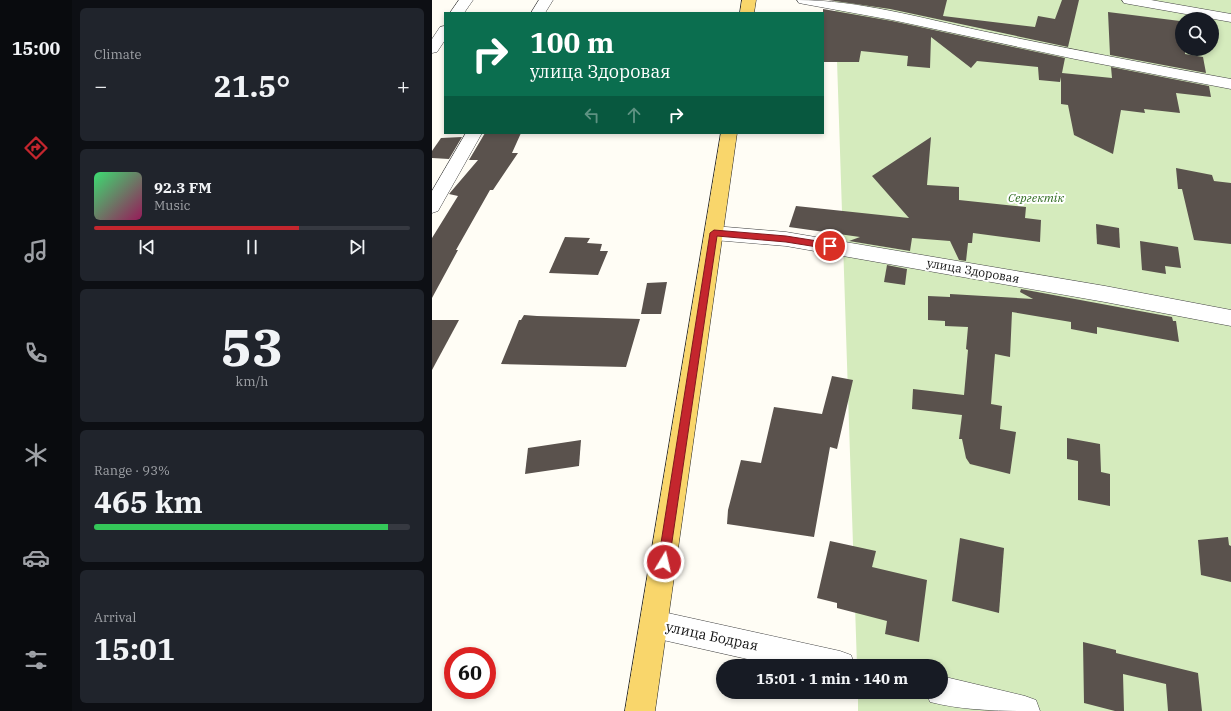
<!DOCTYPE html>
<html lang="en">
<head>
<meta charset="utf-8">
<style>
  body { margin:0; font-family:"IBM Plex Serif",serif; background:#20242c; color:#f1f3f6; height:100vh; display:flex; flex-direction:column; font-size:15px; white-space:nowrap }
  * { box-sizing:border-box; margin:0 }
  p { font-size:13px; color:#9ea1a6 }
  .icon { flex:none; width:22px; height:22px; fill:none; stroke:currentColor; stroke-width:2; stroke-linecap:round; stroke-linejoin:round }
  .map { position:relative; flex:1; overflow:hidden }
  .panel { display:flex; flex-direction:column; gap:8px; padding:8px; background:#0d0f14; width:360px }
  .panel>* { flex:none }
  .guide { position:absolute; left:12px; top:12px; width:380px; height:122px; border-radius:0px; box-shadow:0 2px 6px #0003; background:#0b6e4f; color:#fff; overflow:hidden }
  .buttons { position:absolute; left:743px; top:12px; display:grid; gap:8px }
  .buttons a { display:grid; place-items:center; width:44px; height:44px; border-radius:50%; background:#171b24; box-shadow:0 2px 6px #0003; font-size:20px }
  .speed { position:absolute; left:12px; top:647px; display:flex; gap:8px; font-size:20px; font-weight:700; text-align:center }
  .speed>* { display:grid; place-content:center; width:52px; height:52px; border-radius:50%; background:#171b24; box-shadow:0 2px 6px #0003; line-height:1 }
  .speed .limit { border:6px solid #d22; background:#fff; color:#111 }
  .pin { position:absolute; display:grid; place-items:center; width:34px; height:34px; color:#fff; margin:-17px; border:2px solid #fff; border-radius:50%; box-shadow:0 1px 4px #0007 }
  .me { position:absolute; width:44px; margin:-22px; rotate:9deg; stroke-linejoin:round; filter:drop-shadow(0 0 3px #0008) }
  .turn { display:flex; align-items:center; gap:14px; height:84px; padding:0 20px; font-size:18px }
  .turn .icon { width:52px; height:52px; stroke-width:2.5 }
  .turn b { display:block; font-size:28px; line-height:34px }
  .lanes { display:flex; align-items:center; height:38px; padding:0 20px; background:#0003; justify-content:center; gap:20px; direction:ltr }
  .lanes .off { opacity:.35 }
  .big { font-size:30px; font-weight:800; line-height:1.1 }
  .panel .tile { flex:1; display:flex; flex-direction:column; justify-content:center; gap:6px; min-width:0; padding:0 14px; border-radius:6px; background:#20242c }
  .panel .dial { align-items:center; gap:0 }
  .dial b { font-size:52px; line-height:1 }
  .song { display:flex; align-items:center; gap:12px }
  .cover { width:48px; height:48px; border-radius:6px; background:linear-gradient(135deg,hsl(140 70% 55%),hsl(330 70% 35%)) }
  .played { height:4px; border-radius:2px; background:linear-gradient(90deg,#c4262e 65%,#363941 65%) }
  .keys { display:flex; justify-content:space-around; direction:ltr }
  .heat { display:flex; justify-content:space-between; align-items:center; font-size:22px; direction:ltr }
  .charge { height:6px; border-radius:3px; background:linear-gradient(90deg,#34c759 93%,#363941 0) }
  .trip { position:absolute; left:284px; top:659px; width:232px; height:40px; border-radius:20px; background:#171b24; box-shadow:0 2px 6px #0003; font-weight:800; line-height:40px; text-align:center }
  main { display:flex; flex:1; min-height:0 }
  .dock { display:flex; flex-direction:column; width:72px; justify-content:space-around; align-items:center; background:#090b0e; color:#9ea1a6 }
  .dock .icon { width:28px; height:28px }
  .dock .selected { color:#c4262e }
  .dock b { font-size:18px; color:#f1f3f6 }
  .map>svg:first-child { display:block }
  .green { fill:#d5ebbd; fill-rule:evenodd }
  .building { fill:#5a524d }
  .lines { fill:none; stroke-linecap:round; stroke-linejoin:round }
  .minor-casing { stroke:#444; stroke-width:1 }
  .major-casing { stroke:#222; stroke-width:1 }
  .minor { fill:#fff; fill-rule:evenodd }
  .major { fill:#f9d66b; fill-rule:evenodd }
  .route { fill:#c4262e; stroke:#7f191e }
  .labels { text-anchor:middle; stroke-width:4; stroke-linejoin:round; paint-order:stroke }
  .park-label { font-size:12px; font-style:italic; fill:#2f6b1f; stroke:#fff }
  .street-label { font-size:12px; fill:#111; stroke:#fff }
  .near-street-label { font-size:14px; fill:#111; stroke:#fff }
</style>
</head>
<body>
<main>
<nav class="dock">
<b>15:00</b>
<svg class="icon selected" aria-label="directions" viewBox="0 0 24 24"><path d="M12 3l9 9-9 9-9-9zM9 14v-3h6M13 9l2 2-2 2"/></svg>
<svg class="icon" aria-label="music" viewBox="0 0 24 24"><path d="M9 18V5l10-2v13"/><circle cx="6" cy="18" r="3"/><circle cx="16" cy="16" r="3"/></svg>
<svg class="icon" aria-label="phone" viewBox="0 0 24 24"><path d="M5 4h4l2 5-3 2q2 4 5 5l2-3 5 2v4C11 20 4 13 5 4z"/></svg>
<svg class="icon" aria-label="climate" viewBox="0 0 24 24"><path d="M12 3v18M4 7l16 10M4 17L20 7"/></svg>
<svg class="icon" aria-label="car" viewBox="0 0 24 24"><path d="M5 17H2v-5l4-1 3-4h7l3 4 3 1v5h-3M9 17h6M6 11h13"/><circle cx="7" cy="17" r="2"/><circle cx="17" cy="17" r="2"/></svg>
<svg class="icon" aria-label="filters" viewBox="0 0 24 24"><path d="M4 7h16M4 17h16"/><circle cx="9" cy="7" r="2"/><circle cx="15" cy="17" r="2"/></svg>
</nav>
<section class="panel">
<div class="tile"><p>Climate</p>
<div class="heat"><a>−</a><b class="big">21.5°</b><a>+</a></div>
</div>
<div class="tile">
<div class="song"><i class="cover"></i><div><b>92.3 FM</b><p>Music</p></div></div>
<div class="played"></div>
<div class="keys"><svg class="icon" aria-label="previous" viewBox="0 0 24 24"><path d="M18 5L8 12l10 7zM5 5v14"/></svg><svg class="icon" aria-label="pause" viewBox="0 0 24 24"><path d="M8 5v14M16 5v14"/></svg><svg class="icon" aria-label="next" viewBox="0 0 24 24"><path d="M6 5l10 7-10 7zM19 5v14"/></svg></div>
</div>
<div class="tile dial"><b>53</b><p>km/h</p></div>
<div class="tile"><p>Range · 93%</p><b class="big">465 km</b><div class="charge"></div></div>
<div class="tile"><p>Arrival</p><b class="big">15:01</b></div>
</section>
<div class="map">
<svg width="799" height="711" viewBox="0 0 799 711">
  <rect width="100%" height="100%" fill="#fffdf5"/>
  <path class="green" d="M 403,0 L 799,0 L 799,711 L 426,711 L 426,692 L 509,692 L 509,666 L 425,666 ZM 750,19 L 780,19 L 780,49 L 750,49 Z"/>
  <g class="building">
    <path d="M 396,0 L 515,0 L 511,16 L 603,27 L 606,16 L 623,19 L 630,0 L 647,0 L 636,47 L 458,9 Z"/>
    <path d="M 391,9 L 460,21 L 633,58 L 630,73 L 680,78 L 679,67 L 777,86 L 779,97 L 744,93 L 748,113 L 712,109 L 713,113 L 689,110 L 681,154 L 642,135 L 636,105 L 629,104 L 629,77 L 628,82 L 607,80 L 606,67 L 545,61 L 539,68 L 499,37 L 498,68 L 475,66 L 476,56 L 429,51 L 427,62 L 391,62 Z"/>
    <path d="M 676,12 L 748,21 L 750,49 L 753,49 L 753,54 L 771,57 L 774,73 L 678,55 Z"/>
    <path d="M 53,133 L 89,133 L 80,153 L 86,153 L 61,190 L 58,190 L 24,250 L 26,250 L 0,298 L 0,238 L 26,196 L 17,194 L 46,160 L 37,160 Z"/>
    <path d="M 30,137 L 17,159 L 0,158 L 0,151 L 9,138 Z"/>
    <path d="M 499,137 L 495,185 L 527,187 L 527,200 L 594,207 L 593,218 L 609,220 L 608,242 L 541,233 L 540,243 L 536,243 L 534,261 L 527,260 L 518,241 L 480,238 L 478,251 L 417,241 L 428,237 L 357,227 L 364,206 L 477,218 L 440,176 Z"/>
    <path d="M 744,168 L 780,175 L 782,181 L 799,183 L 799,244 L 762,240 L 750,189 L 746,189 Z"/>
    <path d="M 664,224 L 687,228 L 688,248 L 665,244 Z"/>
    <path d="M 133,237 L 158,238 L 155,243 L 170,244 L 168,251 L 176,251 L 166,275 L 117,273 Z"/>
    <path d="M 708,241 L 746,247 L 749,268 L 733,266 L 734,274 L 710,270 Z"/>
    <path d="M 455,265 L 475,269 L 473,285 L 452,282 Z"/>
    <path d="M 235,282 L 229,314 L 209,314 L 215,283 Z"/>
    <path d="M 589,289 L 740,317 L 741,321 L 744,321 L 747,342 L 665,327 L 665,334 L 639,329 L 639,322 L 580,312 L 578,357 L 563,354 L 559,404 L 570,406 L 568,429 L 584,432 L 578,474 L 538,464 L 534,458 L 530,439 L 527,439 L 530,415 L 480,409 L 481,389 L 532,395 L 536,350 L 534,349 L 536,327 L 513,326 L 513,321 L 496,320 L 496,296 L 518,297 L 518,294 L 601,299 L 588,292 Z"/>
    <path d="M 92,315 L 105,316 L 208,319 L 194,367 L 69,364 L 87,320 L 89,320 Z"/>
    <path d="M 0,320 L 27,320 L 0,370 Z"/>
    <path d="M 400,376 L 421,380 L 405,449 L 398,447 L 382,537 L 295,524 L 296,510 L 309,460 L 329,463 L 342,407 L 390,414 Z"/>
    <path d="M 635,438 L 668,444 L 669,472 L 678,474 L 678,506 L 646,500 L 646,461 L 635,459 Z"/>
    <path d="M 149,440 L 147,466 L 93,474 L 96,448 Z"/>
    <path d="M 796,537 L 797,545 L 799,546 L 799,582 L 769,575 L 766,540 Z"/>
    <path d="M 528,538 L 572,548 L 567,613 L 520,601 Z"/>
    <path d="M 398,541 L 444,551 L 440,567 L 495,580 L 487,642 L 453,634 L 455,621 L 405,608 L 405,603 L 385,598 Z"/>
    <path d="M 651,642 L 684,650 L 684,653 L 766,673 L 770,711 L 736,711 L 734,684 L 691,674 L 692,711 L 683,711 L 652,703 Z"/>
  </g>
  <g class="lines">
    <defs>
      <g id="minor">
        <path d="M 27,0 L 41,0 L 32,13 L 18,13 Z"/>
        <path d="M 107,0 L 121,0 L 113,13 L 99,13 Z"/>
        <path d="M 365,0 C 427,0 489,18 550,31 C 633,48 716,64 799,79 L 799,89 L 643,59 L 460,20 L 372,4 L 367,3 Z"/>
        <path d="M 690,0 L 719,0 L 799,14 L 799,22 L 697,4 L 692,3 Z"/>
        <path d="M 13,26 L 13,40 L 5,52 L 0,53 L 0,39 L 8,27 Z"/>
        <path d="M 34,133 L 50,133 L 6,211 L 0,213 L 0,191 Z"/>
        <path d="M 282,226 L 354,232 L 673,286 L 799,310 L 799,326 L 673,302 L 354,246 L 282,240 L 275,238 L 273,233 L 275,228 Z"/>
        <path d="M 222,610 L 408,651 L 419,655 L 423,666 L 346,666 L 222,638 L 212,634 L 208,624 L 212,614 Z"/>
        <path d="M 509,676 L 593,696 L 604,700 L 608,711 C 572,711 533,711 498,702 L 494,692 L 509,692 Z"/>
      </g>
      <g id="major">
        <path d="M 310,0 L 324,0 L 322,13 L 308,13 Z"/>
        <path d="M 289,133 L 305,133 L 223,711 L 193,711 Z"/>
      </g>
    </defs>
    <use href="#minor" class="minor-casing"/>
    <use href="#major" class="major-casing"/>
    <use href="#minor" class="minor"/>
    <use href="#major" class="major"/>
  </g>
  <path class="route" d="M 282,230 L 354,236 L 398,243 L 402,246 L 398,249 L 354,242 L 285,236 L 237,562 L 235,566 L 232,567 L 228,566 L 226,562 L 278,233 Z"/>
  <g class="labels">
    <g class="park-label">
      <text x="604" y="202">Сергектік</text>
    </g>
    <g class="street-label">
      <text transform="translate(541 271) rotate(10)" y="4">улица Здоровая</text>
    </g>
    <g class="near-street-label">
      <text transform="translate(280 636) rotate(12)" y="5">улица Бодрая</text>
    </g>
  </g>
</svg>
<div class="buttons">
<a><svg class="icon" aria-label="search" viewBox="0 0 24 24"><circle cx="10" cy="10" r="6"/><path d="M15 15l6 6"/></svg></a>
</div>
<div class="speed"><div class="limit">60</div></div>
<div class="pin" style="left:398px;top:246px;background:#d93025"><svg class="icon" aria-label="arrive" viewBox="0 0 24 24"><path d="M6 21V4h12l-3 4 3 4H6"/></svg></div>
<svg class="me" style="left:232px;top:562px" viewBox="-20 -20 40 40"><circle r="17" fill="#c4262e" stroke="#fff" stroke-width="3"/><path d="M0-11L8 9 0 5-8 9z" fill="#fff"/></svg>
<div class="trip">15:01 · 1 min · 140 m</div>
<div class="guide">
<div class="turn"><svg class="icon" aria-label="right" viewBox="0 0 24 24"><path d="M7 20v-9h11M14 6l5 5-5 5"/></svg><div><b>100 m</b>улица Здоровая</div></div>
<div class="lanes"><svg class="icon off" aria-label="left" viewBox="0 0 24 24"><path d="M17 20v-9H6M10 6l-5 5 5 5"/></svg><svg class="icon off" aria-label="ahead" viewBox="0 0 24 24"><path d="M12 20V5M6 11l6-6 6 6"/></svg><svg class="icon" aria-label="right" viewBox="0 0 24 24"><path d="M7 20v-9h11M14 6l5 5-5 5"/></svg></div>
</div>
</div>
</main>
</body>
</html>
